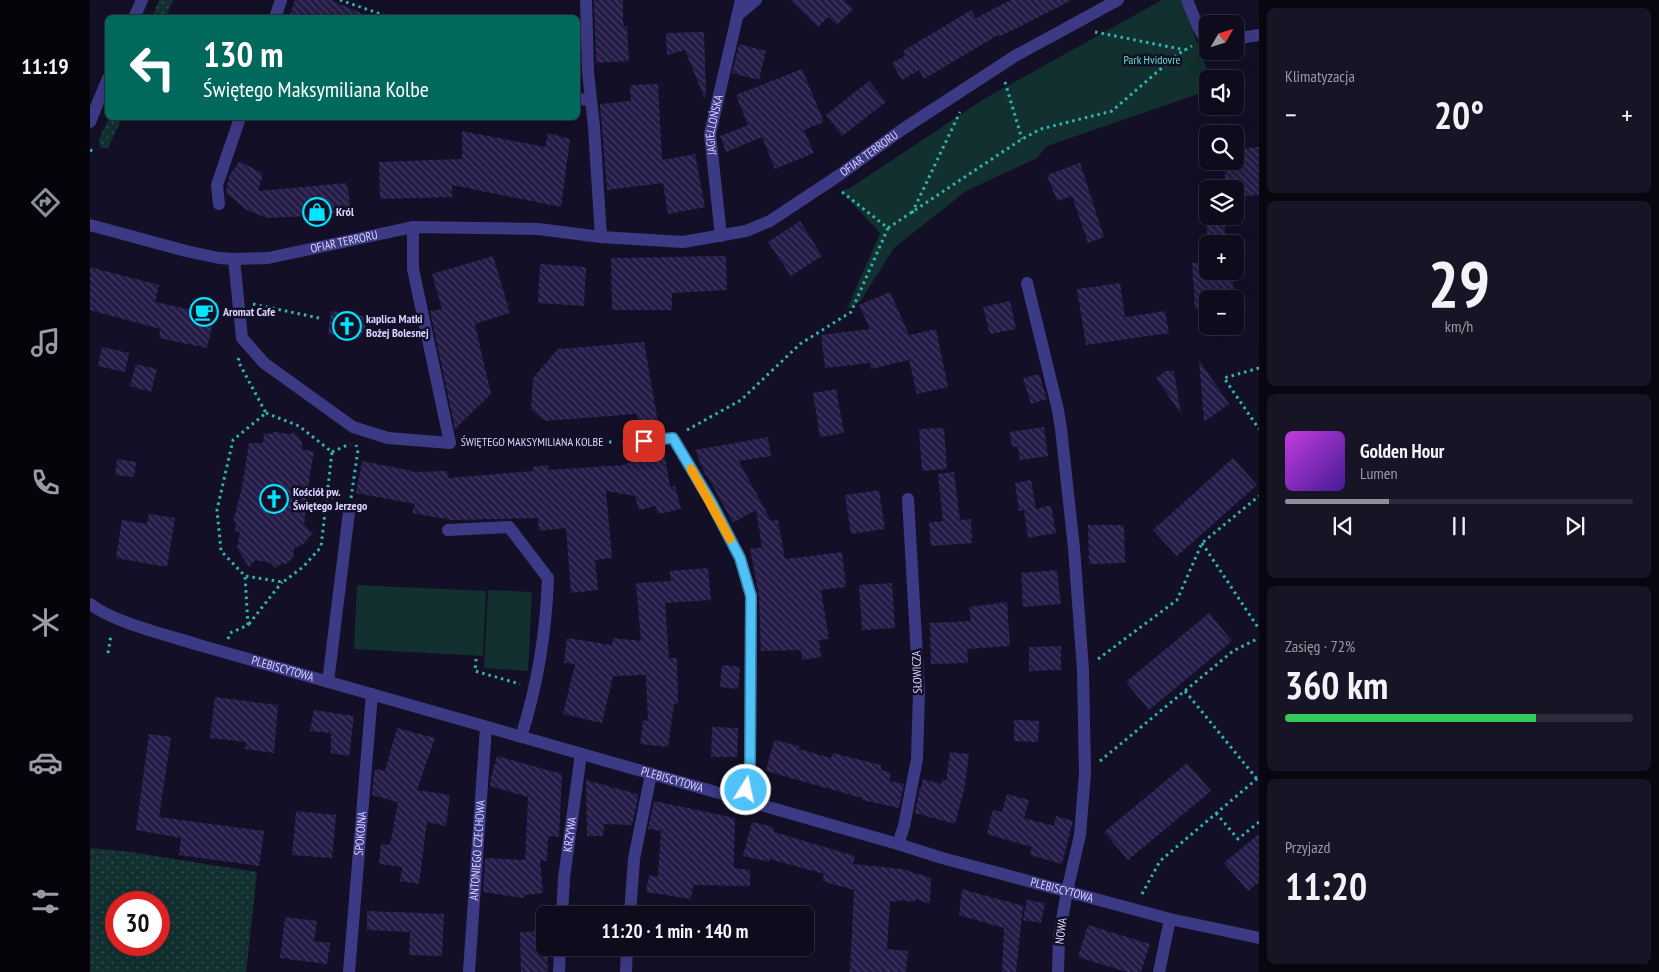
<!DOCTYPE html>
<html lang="pl">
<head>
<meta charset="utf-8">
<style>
  body { margin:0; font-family:"PT Sans Narrow",sans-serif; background:#171425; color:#f1f3f6; height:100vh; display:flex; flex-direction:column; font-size:19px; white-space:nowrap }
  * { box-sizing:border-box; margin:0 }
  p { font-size:16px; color:#9b9ba3 }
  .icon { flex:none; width:28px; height:28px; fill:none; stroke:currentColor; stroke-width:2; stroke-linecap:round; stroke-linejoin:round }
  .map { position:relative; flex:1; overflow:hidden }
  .side { display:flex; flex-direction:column; gap:8px; padding:8px; background:#08060f; width:400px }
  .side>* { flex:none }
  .banner { position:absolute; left:15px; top:15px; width:475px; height:105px; border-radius:8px; box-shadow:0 5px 20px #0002,0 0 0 1px #2e2b3b; background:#00695c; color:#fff; overflow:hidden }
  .needle { width:32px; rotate:51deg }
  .controls { position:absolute; left:1109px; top:15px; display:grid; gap:10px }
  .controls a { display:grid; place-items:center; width:45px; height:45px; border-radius:8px; background:#0e0b1c; box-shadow:0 5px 20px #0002,0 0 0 1px #2e2b3b; font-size:25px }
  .speed { position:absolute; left:15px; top:891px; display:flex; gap:10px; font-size:25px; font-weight:700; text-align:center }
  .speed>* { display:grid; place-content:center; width:65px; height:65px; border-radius:50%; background:#0e0b1c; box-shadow:0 5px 20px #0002,0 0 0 1px #2e2b3b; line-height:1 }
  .speed .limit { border:8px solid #d22; background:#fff; color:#111 }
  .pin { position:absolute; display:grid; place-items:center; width:42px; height:42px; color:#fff; margin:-21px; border-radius:10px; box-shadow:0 2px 8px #0006 }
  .me { position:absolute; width:55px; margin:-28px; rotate:10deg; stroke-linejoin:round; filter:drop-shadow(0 0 4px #0008) }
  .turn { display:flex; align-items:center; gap:18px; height:105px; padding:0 15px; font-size:22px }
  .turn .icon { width:65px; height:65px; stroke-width:2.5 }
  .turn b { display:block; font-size:35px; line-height:42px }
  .big { font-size:38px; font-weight:700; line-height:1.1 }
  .side .card { flex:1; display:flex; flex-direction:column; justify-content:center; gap:8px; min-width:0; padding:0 18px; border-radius:8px; background:#171425 }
  .side .dial { align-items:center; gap:0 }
  .dial b { font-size:65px; line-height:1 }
  .song { display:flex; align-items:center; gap:15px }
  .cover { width:60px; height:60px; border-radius:8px; background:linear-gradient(135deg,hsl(290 70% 55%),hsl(260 70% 35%)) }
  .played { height:5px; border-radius:2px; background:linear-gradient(90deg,#8c9099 30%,#2e2b3b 30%) }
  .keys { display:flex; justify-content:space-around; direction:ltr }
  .heat { display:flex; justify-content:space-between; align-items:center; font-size:28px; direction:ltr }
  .charge { height:8px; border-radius:4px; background:linear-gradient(90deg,#34c759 72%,#2e2b3b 0) }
  .trip { position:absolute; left:446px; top:906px; width:278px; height:50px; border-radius:8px; background:#0e0b1c; box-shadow:0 5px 20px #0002,0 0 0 1px #2e2b3b; font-weight:700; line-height:50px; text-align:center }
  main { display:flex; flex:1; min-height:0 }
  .menu { display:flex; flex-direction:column; width:90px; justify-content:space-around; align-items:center; background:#06040b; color:#9b9ba3 }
  .menu .icon { width:35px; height:35px }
  .menu .current { color:#8c9099 }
  .menu b { font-size:22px; color:#f1f3f6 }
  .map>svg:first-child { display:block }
  .grass { fill:url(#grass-dots); fill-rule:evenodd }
  .green { fill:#12302f }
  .building { fill:url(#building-back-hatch) }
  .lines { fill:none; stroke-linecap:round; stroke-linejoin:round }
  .path { stroke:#2fb8b0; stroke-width:3; stroke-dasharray:2.5 4; stroke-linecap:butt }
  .minor { stroke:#3d3a85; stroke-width:12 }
  .route-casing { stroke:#337fa1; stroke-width:12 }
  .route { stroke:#4fc3f7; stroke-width:9 }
  .slow { stroke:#f59e0b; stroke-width:9 }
  .labels { text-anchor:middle; stroke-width:5; stroke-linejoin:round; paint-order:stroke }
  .park-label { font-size:12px; fill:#5fe0c0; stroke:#130f26 }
  .street-label { font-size:12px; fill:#d9d4ff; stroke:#130f26 }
  .poi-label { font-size:12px; font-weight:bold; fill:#d9d4ff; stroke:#130f26; text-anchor:start }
</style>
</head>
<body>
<main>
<nav class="menu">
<b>11:19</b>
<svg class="icon current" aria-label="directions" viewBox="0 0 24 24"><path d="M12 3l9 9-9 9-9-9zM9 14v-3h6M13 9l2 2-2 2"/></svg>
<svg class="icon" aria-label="music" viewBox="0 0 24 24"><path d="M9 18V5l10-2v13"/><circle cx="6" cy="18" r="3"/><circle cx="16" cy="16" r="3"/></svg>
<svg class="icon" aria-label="phone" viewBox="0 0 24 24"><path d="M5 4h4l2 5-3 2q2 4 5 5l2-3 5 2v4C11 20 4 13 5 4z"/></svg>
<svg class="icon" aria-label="climate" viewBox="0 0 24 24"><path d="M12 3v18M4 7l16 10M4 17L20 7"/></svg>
<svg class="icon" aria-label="car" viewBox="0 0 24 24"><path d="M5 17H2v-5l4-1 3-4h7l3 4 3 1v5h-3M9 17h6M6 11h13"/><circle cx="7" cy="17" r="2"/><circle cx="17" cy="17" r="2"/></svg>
<svg class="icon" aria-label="filters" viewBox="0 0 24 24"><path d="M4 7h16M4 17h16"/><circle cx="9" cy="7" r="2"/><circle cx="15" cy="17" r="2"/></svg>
</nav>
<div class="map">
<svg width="1169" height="972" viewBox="0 0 1169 972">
  <defs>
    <pattern id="grass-dots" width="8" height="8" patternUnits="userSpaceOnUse" patternTransform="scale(1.25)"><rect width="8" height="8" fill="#12302f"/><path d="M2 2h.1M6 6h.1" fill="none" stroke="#344d4e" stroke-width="1.8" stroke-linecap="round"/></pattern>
    <pattern id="building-back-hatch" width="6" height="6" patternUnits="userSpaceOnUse" patternTransform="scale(1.25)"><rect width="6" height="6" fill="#241b47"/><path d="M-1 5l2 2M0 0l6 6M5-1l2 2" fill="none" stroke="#433b63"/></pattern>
  </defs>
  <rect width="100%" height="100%" fill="#130f26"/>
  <g class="grass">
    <path d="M 69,0 L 83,0 L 76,17 L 62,17 Z"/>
    <path d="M 19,118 L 32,118 L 19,146 L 17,148 L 12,148 L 9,146 L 9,139 Z"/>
    <path d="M 0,848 L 33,851 L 167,872 L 156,972 L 0,972 ZM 26,902 L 69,902 L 69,945 L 26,945 Z"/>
  </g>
  <g class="green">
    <path d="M 1072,0 L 1091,0 L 1121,79 L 1118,79 L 1117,91 L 957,146 L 947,158 L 876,191 L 804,248 L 770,302 L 757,309 L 790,233 L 751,191 L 760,188 L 894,99 Z"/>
    <path d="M 267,585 L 396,591 L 393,656 L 264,649 Z"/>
    <path d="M 398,590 L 442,592 L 438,671 L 394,668 Z"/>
  </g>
  <g class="building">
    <path d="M 205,0 L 241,0 L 283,18 L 199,18 Z"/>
    <path d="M 504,0 L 533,0 L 533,21 L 534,27 L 537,26 L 539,61 L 506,63 Z"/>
    <path d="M 700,0 L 754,0 L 763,9 L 747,25 L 738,17 L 728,27 Z"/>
    <path d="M 921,0 L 982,0 L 909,37 L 908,35 L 834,79 L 829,70 L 812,80 L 802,63 L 815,56 L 813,51 L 881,10 L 886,18 Z"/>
    <path d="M 614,32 L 616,96 L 614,97 L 595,50 L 577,55 L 576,33 Z"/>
    <path d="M 649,44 L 676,51 L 669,80 L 642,73 Z"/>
    <path d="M 712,69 L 734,122 L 714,130 L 724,153 L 685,169 L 672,137 L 636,152 L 630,136 L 658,125 L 646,95 Z"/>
    <path d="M 779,81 L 796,102 L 752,136 L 736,115 Z"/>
    <path d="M 568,84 L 572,160 L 605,154 L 615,207 L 578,214 L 573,183 L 517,190 L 510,104 L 541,101 L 540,85 Z"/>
    <path d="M 372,131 L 455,147 L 458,133 L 480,139 L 471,207 L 362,185 L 362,197 L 290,199 L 289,162 L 372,159 Z"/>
    <path d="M 1169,147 L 1169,195 L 1145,197 L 1145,189 L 1136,189 L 1134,161 L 1145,161 L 1145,149 Z"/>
    <path d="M 150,161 L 173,174 L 168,191 L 257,183 L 261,211 L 218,216 L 177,218 L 157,210 L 136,193 L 139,176 Z"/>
    <path d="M 990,163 L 1014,237 L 998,243 L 982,196 L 967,201 L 957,175 Z"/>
    <path d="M 1118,189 L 1118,216 L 1133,216 L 1136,236 L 1118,238 L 1111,190 Z"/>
    <path d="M 710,221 L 732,256 L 701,276 L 678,242 Z"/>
    <path d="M 403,256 L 420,313 L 385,324 L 401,394 L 365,429 L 340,311 L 352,309 L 342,274 Z"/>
    <path d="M 636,256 L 637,290 L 582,293 L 582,310 L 522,310 L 521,258 Z"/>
    <path d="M 1118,262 L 1118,271 L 1142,271 L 1144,299 L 1118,299 L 1118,309 L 1105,309 L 1102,263 Z"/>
    <path d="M 450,264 L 496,267 L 494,306 L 448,303 Z"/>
    <path d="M 0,267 L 69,285 L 65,302 L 125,315 L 117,348 L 69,338 L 70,329 L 0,310 Z"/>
    <path d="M 1030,283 L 1035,317 L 1075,311 L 1079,333 L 996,345 L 987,289 Z"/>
    <path d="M 800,292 L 819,335 L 846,329 L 858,387 L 827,394 L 819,360 L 781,369 L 780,363 L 735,368 L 731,335 L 780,329 L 769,305 Z"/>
    <path d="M 920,301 L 926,329 L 900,334 L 893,307 Z"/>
    <path d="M 241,311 L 273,316 L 276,328 L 268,339 L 238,334 Z"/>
    <path d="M 554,342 L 569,428 L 551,429 L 546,414 L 455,421 L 441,409 L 443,378 L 468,349 Z"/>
    <path d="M 12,347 L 39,353 L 35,372 L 8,366 Z"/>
    <path d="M 1109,360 L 1139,404 L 1114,422 Z"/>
    <path d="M 46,364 L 67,369 L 61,392 L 40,386 Z"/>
    <path d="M 1076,371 L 1084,371 L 1091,414 L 1066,378 Z"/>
    <path d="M 949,374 L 957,399 L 941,404 L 933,378 Z"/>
    <path d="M 746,389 L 754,433 L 730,437 L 723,393 Z"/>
    <path d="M 954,427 L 958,456 L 930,460 L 928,447 L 922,447 L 920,432 Z"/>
    <path d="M 854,428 L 857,469 L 832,471 L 829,429 Z"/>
    <path d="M 184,432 L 200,434 L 204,432 L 212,442 L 212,449 L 224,452 L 220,474 L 214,525 L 223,533 L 214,543 L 204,549 L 203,558 L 196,564 L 193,563 L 185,568 L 181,563 L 165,560 L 159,567 L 147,548 L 150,532 L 145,531 L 146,521 L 143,522 L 152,487 L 159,443 L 173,443 L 174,433 L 181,434 Z"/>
    <path d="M 678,437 L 681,456 L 649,461 L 681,521 L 688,520 L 695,559 L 752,552 L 756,587 L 731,590 L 739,639 L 729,640 L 731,657 L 712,660 L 711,650 L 671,651 L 669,596 L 660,549 L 672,547 L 666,510 L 643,523 L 617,475 L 616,476 L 605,450 Z"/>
    <path d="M 575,456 L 580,487 L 585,486 L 591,509 L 568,514 L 566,506 L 549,510 L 545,496 L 516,491 L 522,558 L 505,560 L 508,590 L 481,593 L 476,528 L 449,531 L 448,518 L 362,520 L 322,513 L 325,504 L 266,493 L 272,461 L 322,471 L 321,472 L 357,471 L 358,478 L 443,471 L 443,467 L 458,465 L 459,470 L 534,465 L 534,464 Z"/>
    <path d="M 1143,458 L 1167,485 L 1087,556 L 1063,530 Z"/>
    <path d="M 27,459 L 46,462 L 44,477 L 25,475 Z"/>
    <path d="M 864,472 L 870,520 L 881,519 L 882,543 L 841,546 L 839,522 L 853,521 L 848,474 Z"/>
    <path d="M 941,480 L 946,509 L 961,505 L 966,533 L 938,538 L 934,511 L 944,509 L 929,511 L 925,483 Z"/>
    <path d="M 789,490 L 795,529 L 761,534 L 755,495 Z"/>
    <path d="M 59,514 L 85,518 L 77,567 L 26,558 L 32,520 L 57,524 Z"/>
    <path d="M 998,525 L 1034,525 L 1035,563 L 999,564 Z"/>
    <path d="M 618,568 L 621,600 L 575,603 L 579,658 L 587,658 L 588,704 L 584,704 L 578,747 L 550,744 L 553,720 L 558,721 L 556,675 L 523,676 L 512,723 L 473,714 L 485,664 L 474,663 L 477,638 L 522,645 L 523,638 L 551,641 L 546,583 L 581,581 L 580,571 Z"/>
    <path d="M 967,570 L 971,604 L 933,607 L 931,573 Z"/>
    <path d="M 802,583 L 805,628 L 772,630 L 769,585 Z"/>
    <path d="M 917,602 L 920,646 L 877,649 L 878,663 L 841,664 L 840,623 L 881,621 L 879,607 Z"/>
    <path d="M 1119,613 L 1142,641 L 1059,710 L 1036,682 Z"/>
    <path d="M 971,646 L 971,670 L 939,671 L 939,647 Z"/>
    <path d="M 632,665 L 650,667 L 648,689 L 630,687 Z"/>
    <path d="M 125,697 L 188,705 L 184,753 L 155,749 L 156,742 L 120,738 Z"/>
    <path d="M 224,710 L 264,716 L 259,756 L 241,753 L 241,733 L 220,731 Z"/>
    <path d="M 924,720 L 949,721 L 948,742 L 924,741 Z"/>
    <path d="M 622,727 L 648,728 L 647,757 L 621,757 Z"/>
    <path d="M 307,728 L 345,738 L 327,790 L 360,795 L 356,826 L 337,822 L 329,884 L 310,881 L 312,867 L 289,864 L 291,844 L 300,845 L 308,802 L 282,795 L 284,774 L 285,769 L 295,771 Z"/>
    <path d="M 59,734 L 81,737 L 69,817 L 174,831 L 169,866 L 89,855 L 91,838 L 46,830 Z"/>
    <path d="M 684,740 L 709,746 L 709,749 L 741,758 L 743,753 L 791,765 L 791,770 L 801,773 L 799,781 L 814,784 L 809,808 L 772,800 L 772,798 L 676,771 Z"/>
    <path d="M 860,752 L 879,754 L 874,790 L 865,824 L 825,813 L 830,787 L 831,788 L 833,779 L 851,784 L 853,779 L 856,781 Z"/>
    <path d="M 407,756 L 472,774 L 469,837 L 458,836 L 457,861 L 450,860 L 453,893 L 435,895 L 434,898 L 393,892 L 395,858 L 435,860 L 438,797 L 400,786 L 401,777 Z"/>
    <path d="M 1097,763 L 1121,791 L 1038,860 L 1014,832 Z"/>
    <path d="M 496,780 L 547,794 L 548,798 L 542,825 L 514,824 L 513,836 L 497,836 Z"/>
    <path d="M 917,794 L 939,800 L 934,818 L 964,826 L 966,816 L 983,821 L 972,864 L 940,855 L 942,847 L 897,834 L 903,810 L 912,812 Z"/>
    <path d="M 564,801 L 645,818 L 644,868 L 660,870 L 660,886 L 603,885 L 601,899 L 556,892 L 559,875 L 568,877 L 571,831 L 558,829 Z"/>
    <path d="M 206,811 L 246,815 L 242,858 L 202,855 Z"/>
    <path d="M 662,822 L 684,827 L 684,832 L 765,856 L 763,864 L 812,869 L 841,878 L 840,904 L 826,899 L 824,902 L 807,900 L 807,902 L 800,901 L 797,949 L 818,951 L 816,972 L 760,972 L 764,890 L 732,881 L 734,874 L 680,859 L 679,862 L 653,856 Z"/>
    <path d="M 1169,834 L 1169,882 L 1158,891 L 1134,863 Z"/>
    <path d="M 872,889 L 933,906 L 926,972 L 912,972 L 914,928 L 869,915 Z"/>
    <path d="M 937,900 L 955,903 L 951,923 L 933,920 Z"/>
    <path d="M 277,911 L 354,914 L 352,956 L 319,955 L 320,932 L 277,930 Z"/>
    <path d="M 195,917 L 227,921 L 224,941 L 240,943 L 237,964 L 190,958 Z"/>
    <path d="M 998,925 L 1060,944 L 1051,972 L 1037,972 L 988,957 Z"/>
    <path d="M 455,931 L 455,948 L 457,948 L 458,972 L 431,972 L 430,932 Z"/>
  </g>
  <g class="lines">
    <g class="path">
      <path d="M 250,0 L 302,18"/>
      <path d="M 1005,32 L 1095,50"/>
      <path d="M 915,82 L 932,139"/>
      <path d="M 0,150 L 5,152"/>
      <path d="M 822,213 L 870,112"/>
      <path d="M 798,228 L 932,139 L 951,129 L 1022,111 L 1088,54 L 1102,46"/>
      <path d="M 163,304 L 229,318"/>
      <path d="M 149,358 L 148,361 L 176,413 L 143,440 L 127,510 L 131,551 L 155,576 L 193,582 L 213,567 L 231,547 L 242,452 L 209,426 L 176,413"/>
      <path d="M 1169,368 L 1134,378 L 1169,429"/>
      <path d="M 597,430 L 651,400 L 710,344 L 761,312 L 798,228 L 752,192"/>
      <path d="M 376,442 L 522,442"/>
      <path d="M 242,452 L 260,444"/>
      <path d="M 237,492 L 247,501"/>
      <path d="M 261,498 L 268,450 L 266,445"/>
      <path d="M 1112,543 L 1169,629"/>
      <path d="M 159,624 L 192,582"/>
      <path d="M 138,639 L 140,633 L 158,625 L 155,576"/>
      <path d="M 18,653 L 21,635"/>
      <path d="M 386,659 L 385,671 L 430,684"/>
      <path d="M 1008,659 L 1087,600 L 1112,543 L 1169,496"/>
      <path d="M 1095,691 L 1167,779"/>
      <path d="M 1010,761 L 1143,651 L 1169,638"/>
      <path d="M 1126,813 L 1148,839 L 1169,822"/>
      <path d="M 1052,894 L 1070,861 L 1169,777"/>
    </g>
    <g class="minor">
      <path d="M 496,0 L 498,72 L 504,127 L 511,237"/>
      <path d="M 1097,0 L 1108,27 L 1115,39 L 1118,40"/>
      <path d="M 648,15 L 666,0"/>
      <path d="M 44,18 L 52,0"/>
      <path d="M 185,18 L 191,0"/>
      <path d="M 1145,39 L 1169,35"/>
      <path d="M 488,99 L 501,100"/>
      <path d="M 0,122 L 18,78"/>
      <path d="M 129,204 L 127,185 L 150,118"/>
      <path id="s1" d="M 0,225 L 96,251 L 129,258 L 144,259 L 178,258 L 323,227 L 448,229 L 511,237 L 593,242 L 656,231 L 680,221 L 748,176 L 813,129 L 925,56 L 1028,0"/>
      <path id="s2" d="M 631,236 L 620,134 L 651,0"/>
      <path d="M 144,259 L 152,338 L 174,363 L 263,427 L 298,438 L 360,443 L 323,269 L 323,227"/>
      <path d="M 937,283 L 968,410 L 971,429 L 984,548 L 993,670 L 995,773 L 990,835 L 977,891 L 969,937 L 968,972"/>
      <path d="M 538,442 L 583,438 L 621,502 L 650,558 L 661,596 L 660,769 L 654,800"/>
      <path d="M 358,530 L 419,527 L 458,578 C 456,634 448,684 431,737"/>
      <path id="s3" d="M 0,604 C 25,623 77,635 109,645 L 808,844 L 852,858 L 1080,919 L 1169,938"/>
      <path d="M 238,682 L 259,512"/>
      <path d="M 808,844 L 814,826 L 827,759 L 829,691 L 818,499"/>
      <path id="s4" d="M 472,915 L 474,878 L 491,754"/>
      <path d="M 540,915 L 544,859 L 561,774"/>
      <path id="s5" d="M 259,972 L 282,694"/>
      <path id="s6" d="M 379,972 L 396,727"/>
      <path d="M 469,972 L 470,948"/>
      <path d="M 536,972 L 537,948"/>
      <path d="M 1069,972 L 1080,919"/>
    </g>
  </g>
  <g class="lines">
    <defs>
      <path id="route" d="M 554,441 L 583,438 L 621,502 L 650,558 L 661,596 L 660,769 L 656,790"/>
    </defs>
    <use href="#route" class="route-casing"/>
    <use href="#route" class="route"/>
    <path class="slow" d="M 601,469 L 640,539"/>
  </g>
  <defs>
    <symbol id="shop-ring" viewBox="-11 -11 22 22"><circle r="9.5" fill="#130f26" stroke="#00e5ff" stroke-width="1.5"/><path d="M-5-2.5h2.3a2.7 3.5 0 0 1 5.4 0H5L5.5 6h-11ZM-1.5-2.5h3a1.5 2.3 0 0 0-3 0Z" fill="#00e5ff"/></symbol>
    <symbol id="cafe-ring" viewBox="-11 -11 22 22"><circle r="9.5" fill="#130f26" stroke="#00e5ff" stroke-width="1.5"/><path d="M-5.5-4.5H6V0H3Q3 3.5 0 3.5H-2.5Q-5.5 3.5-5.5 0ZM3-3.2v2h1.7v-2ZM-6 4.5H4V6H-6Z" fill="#00e5ff"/></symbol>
    <symbol id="church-ring" viewBox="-11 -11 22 22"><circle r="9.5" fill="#130f26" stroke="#00e5ff" stroke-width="1.5"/><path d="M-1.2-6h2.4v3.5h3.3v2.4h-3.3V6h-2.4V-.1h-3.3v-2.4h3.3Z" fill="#00e5ff"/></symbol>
  </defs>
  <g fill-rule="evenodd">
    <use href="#shop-ring" x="211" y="196" width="32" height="32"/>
    <use href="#cafe-ring" x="98" y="296" width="32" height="32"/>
    <use href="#church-ring" x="241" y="310" width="32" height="32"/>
    <use href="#church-ring" x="168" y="483" width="32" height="32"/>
  </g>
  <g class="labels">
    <g class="park-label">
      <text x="1062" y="64">Park Hvidovre</text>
    </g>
    <g class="street-label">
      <text dy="4" stroke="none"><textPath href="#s2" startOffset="112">JAGIELLOŃSKA</textPath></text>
      <text dy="4" stroke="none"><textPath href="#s1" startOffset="811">OFIAR TERRORU</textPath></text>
      <text dy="4" stroke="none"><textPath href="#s1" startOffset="260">OFIAR TERRORU</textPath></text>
      <text x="442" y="446">ŚWIĘTEGO MAKSYMILIANA KOLBE</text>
      <text dy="4" stroke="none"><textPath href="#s3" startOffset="204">PLEBISCYTOWA</textPath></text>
      <text transform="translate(827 672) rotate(-92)" y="4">SŁOWICZA</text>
      <text dy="4" stroke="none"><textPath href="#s3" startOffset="609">PLEBISCYTOWA</textPath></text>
      <text dy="4" stroke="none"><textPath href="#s5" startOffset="139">SPOKOJNA</textPath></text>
      <text dy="4" stroke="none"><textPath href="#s4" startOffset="81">KRZYWA</textPath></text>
      <text dy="4" stroke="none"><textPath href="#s6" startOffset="122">ANTONIEGO CZECHOWA</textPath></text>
      <text dy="4" stroke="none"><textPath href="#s3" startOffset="1014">PLEBISCYTOWA</textPath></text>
      <text transform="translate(971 931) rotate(-83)" y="4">NOWA</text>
    </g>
    <g class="poi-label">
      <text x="246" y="216">Król</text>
      <text x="133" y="316">Aromat Cafe</text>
      <text x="276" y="323">kaplica Matki<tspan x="276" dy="14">Bożej Bolesnej</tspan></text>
      <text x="203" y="496">Kościół pw.<tspan x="203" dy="14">Świętego Jerzego</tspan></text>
    </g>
  </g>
</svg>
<div class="controls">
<a><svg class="needle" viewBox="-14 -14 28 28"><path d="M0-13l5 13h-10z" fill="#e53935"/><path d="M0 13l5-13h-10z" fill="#9b9ba3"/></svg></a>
<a><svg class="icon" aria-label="sound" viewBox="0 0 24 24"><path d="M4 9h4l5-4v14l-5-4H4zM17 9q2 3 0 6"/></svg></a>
<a><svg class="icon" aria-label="search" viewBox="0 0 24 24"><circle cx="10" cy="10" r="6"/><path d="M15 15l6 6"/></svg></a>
<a><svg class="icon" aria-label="layers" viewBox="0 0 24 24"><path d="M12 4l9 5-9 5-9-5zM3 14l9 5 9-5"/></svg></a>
<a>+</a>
<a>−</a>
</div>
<div class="speed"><div class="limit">30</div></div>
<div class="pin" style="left:554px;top:441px;background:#d93025"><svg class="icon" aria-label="arrive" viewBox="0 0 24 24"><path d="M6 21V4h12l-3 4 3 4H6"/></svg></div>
<svg class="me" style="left:656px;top:790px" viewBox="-20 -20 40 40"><circle r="17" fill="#4fc3f7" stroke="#fff" stroke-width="3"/><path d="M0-11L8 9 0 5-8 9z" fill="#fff"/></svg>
<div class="trip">11:20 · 1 min · 140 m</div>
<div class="banner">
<div class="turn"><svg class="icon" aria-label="left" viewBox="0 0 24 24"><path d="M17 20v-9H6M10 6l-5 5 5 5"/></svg><div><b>130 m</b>Świętego Maksymiliana Kolbe</div></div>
</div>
</div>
<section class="side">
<div class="card"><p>Klimatyzacja</p>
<div class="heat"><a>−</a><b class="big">20°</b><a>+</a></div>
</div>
<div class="card dial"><b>29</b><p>km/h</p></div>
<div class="card">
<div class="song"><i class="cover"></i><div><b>Golden Hour</b><p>Lumen</p></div></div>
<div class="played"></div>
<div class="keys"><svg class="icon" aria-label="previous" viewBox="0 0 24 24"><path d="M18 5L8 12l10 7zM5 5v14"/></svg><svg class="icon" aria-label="pause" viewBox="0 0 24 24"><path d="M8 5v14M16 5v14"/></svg><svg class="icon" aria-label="next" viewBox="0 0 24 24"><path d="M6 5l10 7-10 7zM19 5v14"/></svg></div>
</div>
<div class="card"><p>Zasięg · 72%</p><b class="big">360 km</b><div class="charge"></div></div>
<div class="card"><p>Przyjazd</p><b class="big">11:20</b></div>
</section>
</main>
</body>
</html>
